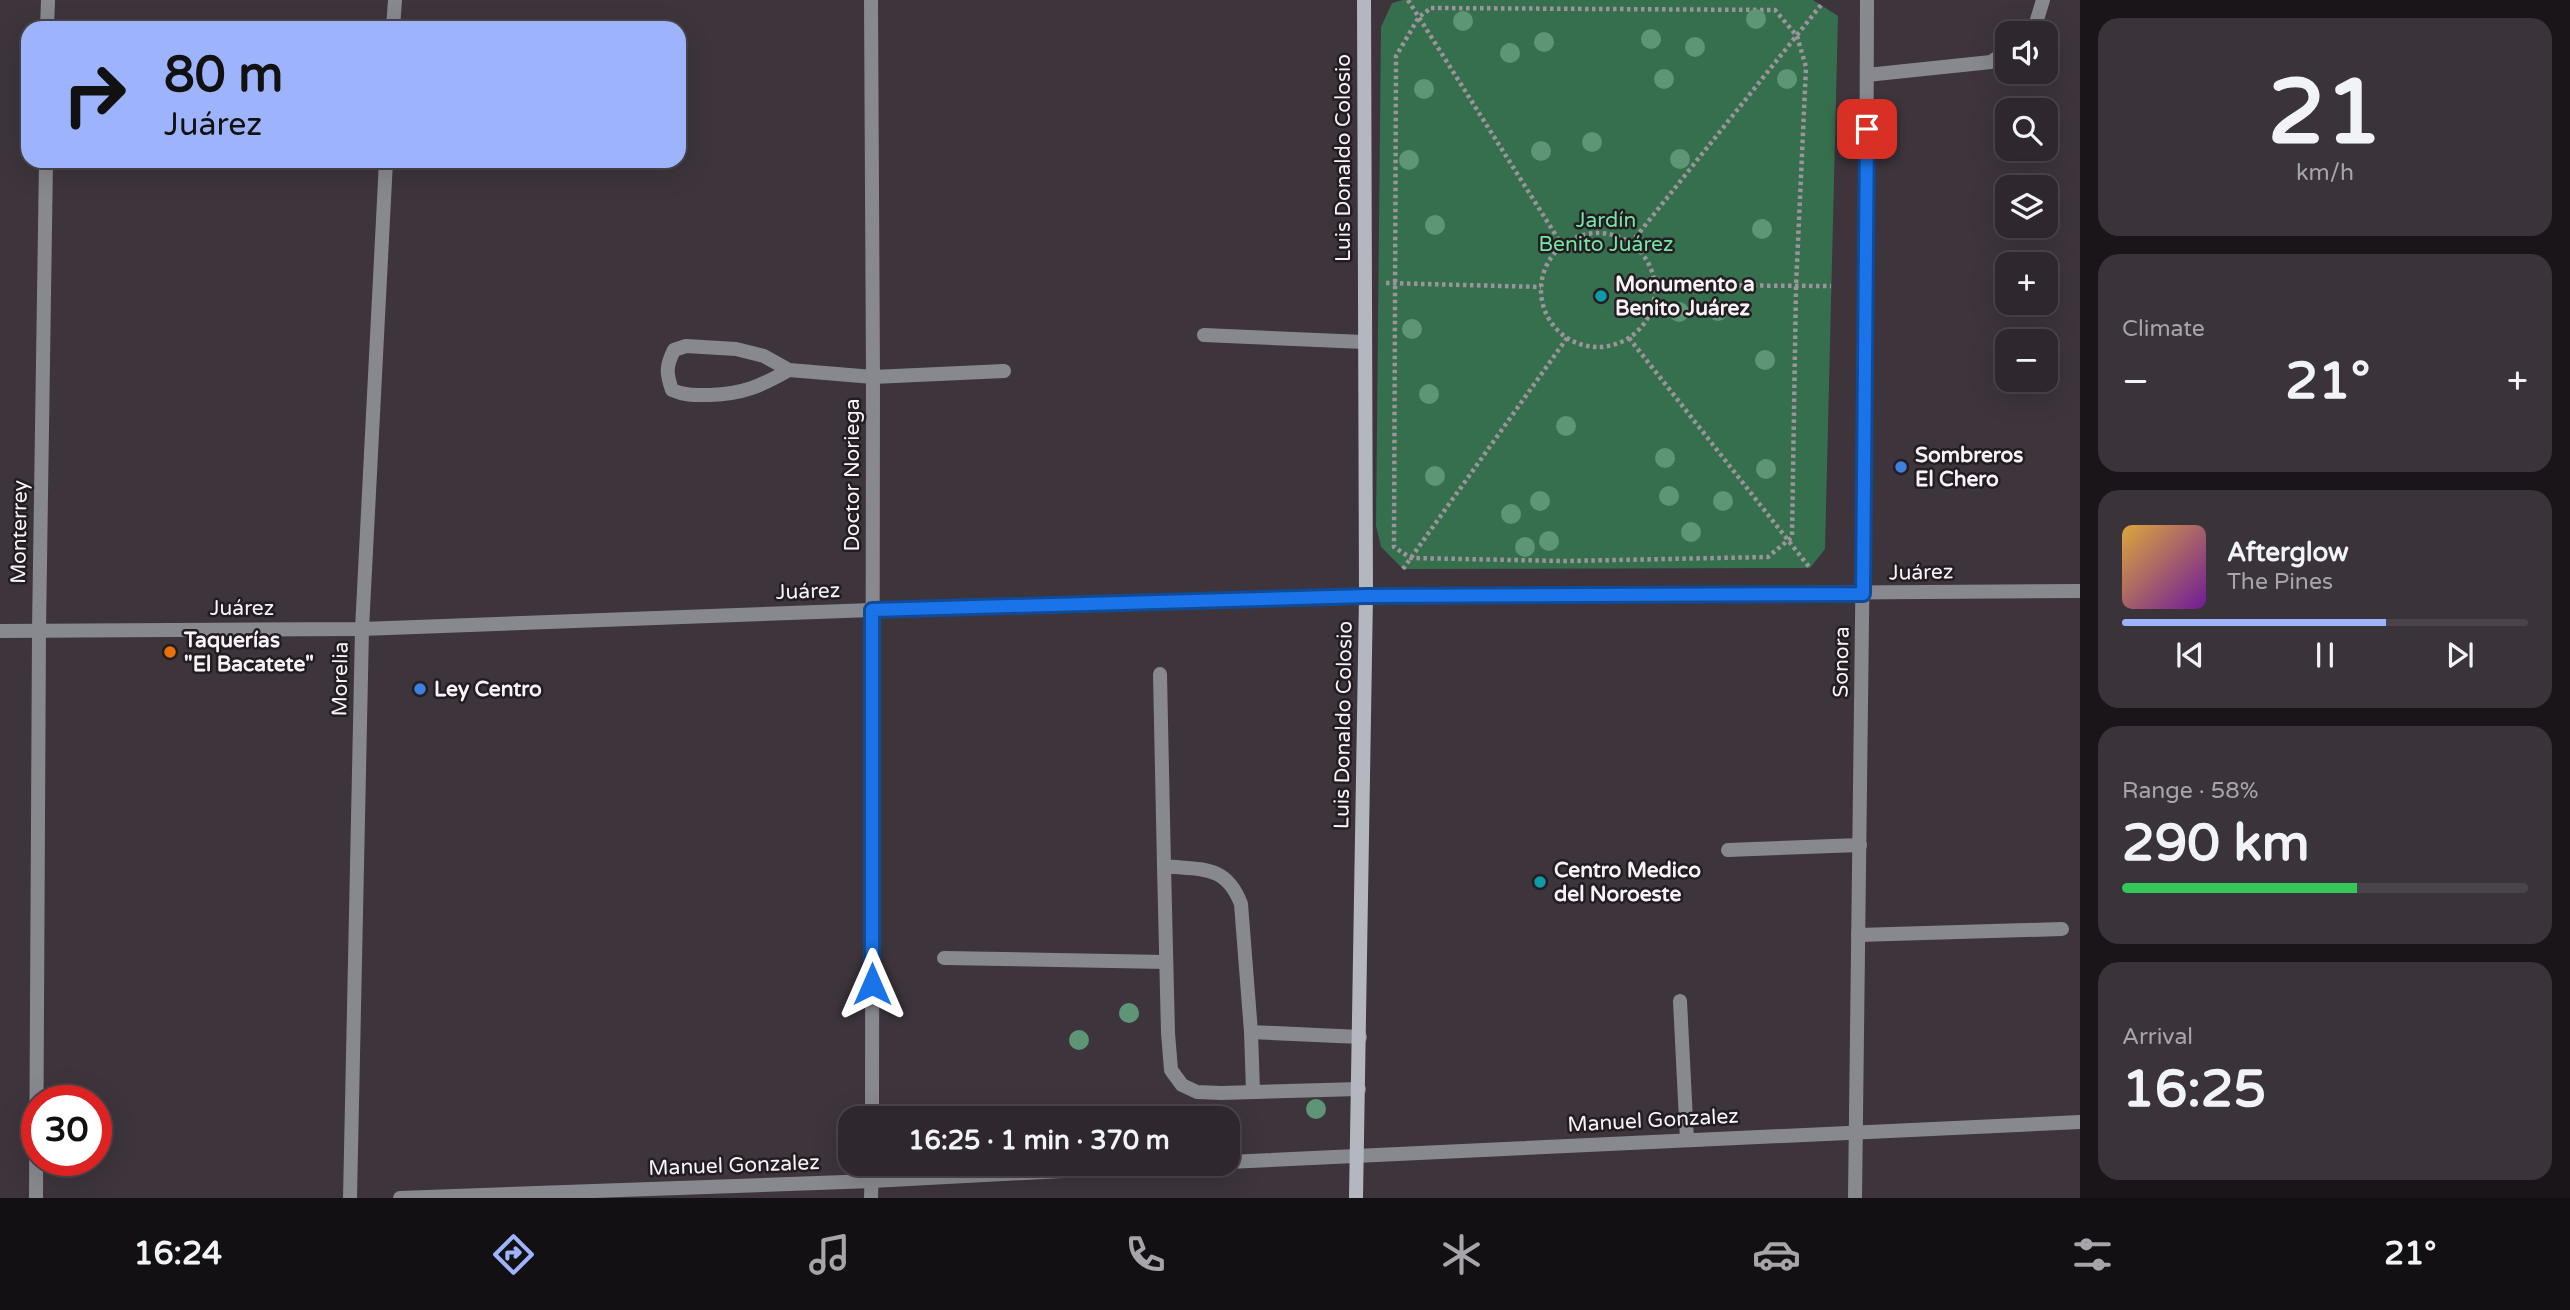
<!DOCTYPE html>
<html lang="en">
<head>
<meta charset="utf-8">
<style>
  body { margin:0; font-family:"Varela Round",sans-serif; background:#3a3339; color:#f1f3f6; height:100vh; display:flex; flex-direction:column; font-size:26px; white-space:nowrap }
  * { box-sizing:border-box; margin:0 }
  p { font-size:23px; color:#a7a5aa }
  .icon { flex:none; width:38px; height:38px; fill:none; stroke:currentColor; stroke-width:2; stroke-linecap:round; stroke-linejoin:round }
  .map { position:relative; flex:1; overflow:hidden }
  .sheet { display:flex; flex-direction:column; gap:18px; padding:18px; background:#191519; width:490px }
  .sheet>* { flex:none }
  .hud { position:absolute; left:21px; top:21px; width:665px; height:147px; border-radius:21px; box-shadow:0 7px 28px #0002,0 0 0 2px #494449; background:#9db4fd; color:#111; overflow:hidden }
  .controls { position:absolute; left:1995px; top:21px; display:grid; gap:14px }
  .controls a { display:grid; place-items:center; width:63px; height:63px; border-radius:14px; background:#2e272d; box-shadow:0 7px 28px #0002,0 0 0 2px #494449; font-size:35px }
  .speed { position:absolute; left:21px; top:1085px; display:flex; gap:14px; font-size:35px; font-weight:700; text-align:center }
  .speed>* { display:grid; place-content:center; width:91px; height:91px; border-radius:50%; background:#2e272d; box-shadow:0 7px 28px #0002,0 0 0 2px #494449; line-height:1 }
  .speed .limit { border:10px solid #d22; background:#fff; color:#111 }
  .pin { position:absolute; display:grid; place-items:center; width:60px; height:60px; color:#fff; margin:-30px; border-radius:14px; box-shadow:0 4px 10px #0006 }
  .me { position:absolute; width:77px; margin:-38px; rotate:0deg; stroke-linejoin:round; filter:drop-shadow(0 0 5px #0008) }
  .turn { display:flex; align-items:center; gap:24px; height:147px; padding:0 28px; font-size:32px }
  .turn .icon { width:91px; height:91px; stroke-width:2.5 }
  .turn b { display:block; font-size:49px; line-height:60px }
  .big { font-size:52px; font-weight:700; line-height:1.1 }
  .sheet .widget { flex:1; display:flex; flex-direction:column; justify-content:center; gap:10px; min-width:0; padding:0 24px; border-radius:21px; background:#3a3339 }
  .sheet .dial { align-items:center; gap:0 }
  .dial b { font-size:91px; line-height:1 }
  .song { display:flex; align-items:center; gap:21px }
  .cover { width:84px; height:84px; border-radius:10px; background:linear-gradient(135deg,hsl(40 70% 55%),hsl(280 70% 35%)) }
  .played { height:7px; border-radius:4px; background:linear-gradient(90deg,#9db4fd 65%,#494449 65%) }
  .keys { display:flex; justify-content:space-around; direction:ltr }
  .heat { display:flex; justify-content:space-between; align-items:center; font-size:38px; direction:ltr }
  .charge { height:10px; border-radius:5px; background:linear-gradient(90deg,#34c759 58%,#494449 0) }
  .trip { position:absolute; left:838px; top:1106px; width:402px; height:70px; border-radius:21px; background:#2e272d; box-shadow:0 7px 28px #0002,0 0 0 2px #494449; font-weight:700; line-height:70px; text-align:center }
  .menu { display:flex; height:112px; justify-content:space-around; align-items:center; background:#121012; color:#a7a5aa }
  .menu .icon { width:49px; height:49px }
  .menu .current { color:#9db4fd }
  .menu b { font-size:32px; color:#f1f3f6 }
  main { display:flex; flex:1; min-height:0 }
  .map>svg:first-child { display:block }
  .park { fill:#366f4e }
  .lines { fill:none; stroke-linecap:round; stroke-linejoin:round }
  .path { stroke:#9b949a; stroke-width:4.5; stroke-dasharray:3.5 3.5; stroke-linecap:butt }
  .lane { stroke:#87898e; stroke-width:14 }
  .street { stroke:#87898e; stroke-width:14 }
  .secondary { stroke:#b4b6c0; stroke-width:14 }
  .tree { fill:#5d9576 }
  .route-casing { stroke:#114b97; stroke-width:18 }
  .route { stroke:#1a73e8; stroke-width:12 }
  .culture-dot { fill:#0f9aa8; stroke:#221d21; stroke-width:2.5 }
  .shop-dot { fill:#3f7fe0; stroke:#221d21; stroke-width:2.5 }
  .food-dot { fill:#e8710a; stroke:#221d21; stroke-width:2.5 }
  .labels { text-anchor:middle; stroke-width:5; stroke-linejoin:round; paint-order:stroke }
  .street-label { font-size:21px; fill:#f9f3f8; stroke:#221d21 }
  .park-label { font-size:21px; fill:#78e4a5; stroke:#221d21 }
  .poi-label { font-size:21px; font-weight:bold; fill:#f9f3f8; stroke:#221d21; text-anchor:start }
</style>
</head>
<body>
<main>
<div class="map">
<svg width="2080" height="1198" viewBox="0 0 2080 1198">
  <rect width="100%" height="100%" fill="#3d343c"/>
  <path class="park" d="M 1403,0 L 1813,0 L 1838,16 L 1825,549 L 1810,568 L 1403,569 L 1381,547 L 1376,526 L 1381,27 L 1392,3 Z"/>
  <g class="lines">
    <g class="path">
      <path d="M 1408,0 L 1562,245"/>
      <path d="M 1431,8 L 1775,10 L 1797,36 L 1806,67 L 1796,286 L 1792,537 L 1768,557 L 1565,561 L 1411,558 L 1394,547 L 1396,56 L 1419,17 Z"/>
      <circle cx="1598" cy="290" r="57"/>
      <path d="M 1631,243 L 1821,5"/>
      <path d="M 1386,283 L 1541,287"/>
      <path d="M 1655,285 L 1831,286"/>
      <path d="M 1629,338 L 1810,568"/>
      <path d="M 1403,569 L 1567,338"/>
    </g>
    <g class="lane">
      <path d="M 2033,33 L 2043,0"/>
      <path d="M 1867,75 L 1991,62 L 2007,51"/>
      <path d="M 1204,335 L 1364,342"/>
      <path d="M 789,370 C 761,386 743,394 710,395 C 697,395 685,396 672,390 C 666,373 666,366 674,350 L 686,346 L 736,349 L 764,356 L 789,370 L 873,377 L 1004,371"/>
      <path d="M 1160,674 L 1164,866"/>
      <path d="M 1728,850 L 1860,845"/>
      <path d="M 1858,935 L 2062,929"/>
      <path d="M 944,958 L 1166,962"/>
      <path d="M 1680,1001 L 1687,1140"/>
      <path d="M 1251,1032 L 1253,1091"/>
      <path d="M 1359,1089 L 1221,1093 L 1197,1092 L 1182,1085 L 1171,1070 L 1168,1033 L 1164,866 C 1201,870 1226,864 1241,904 L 1251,1032 L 1360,1037"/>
    </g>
    <g class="street">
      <path d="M 871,0 L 873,377 L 872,1118"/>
      <path d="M 47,28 L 48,0"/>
      <path d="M 393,28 L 395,0"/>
      <path d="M 0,631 L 362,629 L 872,610 L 1366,596 L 2080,591"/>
      <path d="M 1228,1162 L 2080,1122"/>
      <path d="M 36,1198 L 39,630 L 46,161"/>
      <path d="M 350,1198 L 362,629 L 386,161"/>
      <path d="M 400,1198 L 872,1181 L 1194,1164"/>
      <path d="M 871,1198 L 872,1164"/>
      <path d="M 1855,1198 L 1866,292 L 1867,0"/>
    </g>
    <path class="secondary" d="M 1356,1198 L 1366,596 L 1364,0"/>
  </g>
  <g class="tree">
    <circle cx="1756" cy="19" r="10"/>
    <circle cx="1463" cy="21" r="10"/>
    <circle cx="1651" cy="39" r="10"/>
    <circle cx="1544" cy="42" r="10"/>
    <circle cx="1695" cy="47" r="10"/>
    <circle cx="1510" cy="53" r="10"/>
    <circle cx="1664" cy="79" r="10"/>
    <circle cx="1787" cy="79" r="10"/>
    <circle cx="1424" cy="89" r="10"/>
    <circle cx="1592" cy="142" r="10"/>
    <circle cx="1541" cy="151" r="10"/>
    <circle cx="1680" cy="159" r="10"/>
    <circle cx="1409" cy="160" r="10"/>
    <circle cx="1435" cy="225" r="10"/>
    <circle cx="1762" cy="229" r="10"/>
    <circle cx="1718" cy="311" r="10"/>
    <circle cx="1679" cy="312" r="10"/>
    <circle cx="1412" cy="329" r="10"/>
    <circle cx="1765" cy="360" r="10"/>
    <circle cx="1429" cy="394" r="10"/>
    <circle cx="1566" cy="426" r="10"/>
    <circle cx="1665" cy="458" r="10"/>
    <circle cx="1766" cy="469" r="10"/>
    <circle cx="1435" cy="476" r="10"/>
    <circle cx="1669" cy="496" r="10"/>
    <circle cx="1540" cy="501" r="10"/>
    <circle cx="1723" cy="501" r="10"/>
    <circle cx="1511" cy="514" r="10"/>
    <circle cx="1691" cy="532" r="10"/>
    <circle cx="1549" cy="541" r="10"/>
    <circle cx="1525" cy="547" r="10"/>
    <circle cx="1129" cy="1013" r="10"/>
    <circle cx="1079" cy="1040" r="10"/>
    <circle cx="1316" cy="1109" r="10"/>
  </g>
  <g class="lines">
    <defs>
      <path id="route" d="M 872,984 L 872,610 L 1366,596 L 1863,594 L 1867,129"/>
    </defs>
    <use href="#route" class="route-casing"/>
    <use href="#route" class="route"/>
  </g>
  <g class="culture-dot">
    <circle cx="1601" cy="296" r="7"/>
    <circle cx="1540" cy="882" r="7"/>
  </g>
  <g class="shop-dot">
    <circle cx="1901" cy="467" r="7"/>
    <circle cx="420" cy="689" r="7"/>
  </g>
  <circle class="food-dot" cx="170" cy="652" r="7"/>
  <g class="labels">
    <g class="street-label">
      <text transform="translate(1343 158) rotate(-90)" y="7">Luis Donaldo Colosio</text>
      <text transform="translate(852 475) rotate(-90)" y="7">Doctor Noriega</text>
      <text transform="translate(19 532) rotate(-89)" y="7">Monterrey</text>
      <text transform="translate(1921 572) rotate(-1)" y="7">Juárez</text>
      <text transform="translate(808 591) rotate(-2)" y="7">Juárez</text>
      <text x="242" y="615">Juárez</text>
      <text transform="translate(1841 662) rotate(-89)" y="7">Sonora</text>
      <text transform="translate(340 679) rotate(-89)" y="7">Morelia</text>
      <text transform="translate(1343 725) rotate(-89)" y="7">Luis Donaldo Colosio</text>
      <text transform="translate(1653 1120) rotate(-3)" y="7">Manuel Gonzalez</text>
      <text transform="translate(734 1165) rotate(-2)" y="7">Manuel Gonzalez</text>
    </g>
    <g class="park-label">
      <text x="1606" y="227">Jardín<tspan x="1606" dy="24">Benito Juárez</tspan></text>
    </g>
    <g class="poi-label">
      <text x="1615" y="291">Monumento a<tspan x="1615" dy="24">Benito Juárez</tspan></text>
      <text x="1915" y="462">Sombreros<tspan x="1915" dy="24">El Chero</tspan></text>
      <text x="184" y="647">Taquerías<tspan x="184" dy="24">"El Bacatete"</tspan></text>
      <text x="434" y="696">Ley Centro</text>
      <text x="1554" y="877">Centro Medico<tspan x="1554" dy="24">del Noroeste</tspan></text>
    </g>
  </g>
</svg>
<div class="controls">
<a><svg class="icon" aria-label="sound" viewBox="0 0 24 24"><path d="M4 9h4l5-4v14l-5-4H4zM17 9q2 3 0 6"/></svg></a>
<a><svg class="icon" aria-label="search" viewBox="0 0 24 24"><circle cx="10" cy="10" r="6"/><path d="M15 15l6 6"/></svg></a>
<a><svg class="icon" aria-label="layers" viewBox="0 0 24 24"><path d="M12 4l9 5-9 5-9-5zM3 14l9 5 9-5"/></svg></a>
<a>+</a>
<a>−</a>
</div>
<div class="speed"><div class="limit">30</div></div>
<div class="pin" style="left:1867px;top:129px;background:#d93025"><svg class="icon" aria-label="arrive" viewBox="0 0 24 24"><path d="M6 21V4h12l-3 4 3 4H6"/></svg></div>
<svg class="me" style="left:872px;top:984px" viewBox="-20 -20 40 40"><path d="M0-17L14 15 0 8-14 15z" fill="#1a73e8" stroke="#fff" stroke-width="4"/></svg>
<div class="trip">16:25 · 1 min · 370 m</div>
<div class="hud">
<div class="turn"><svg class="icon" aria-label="right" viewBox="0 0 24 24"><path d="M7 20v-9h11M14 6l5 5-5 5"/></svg><div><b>80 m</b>Juárez</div></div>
</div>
</div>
<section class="sheet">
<div class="widget dial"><b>21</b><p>km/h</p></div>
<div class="widget"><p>Climate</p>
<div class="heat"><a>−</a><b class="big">21°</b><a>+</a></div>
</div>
<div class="widget">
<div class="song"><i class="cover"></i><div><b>Afterglow</b><p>The Pines</p></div></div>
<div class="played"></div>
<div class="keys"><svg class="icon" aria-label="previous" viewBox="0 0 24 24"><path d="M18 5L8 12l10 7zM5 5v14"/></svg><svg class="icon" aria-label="pause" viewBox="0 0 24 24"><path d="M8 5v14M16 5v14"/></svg><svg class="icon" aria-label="next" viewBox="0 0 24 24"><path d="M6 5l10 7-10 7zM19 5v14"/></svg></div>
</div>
<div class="widget"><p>Range · 58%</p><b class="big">290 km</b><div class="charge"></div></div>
<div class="widget"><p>Arrival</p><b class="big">16:25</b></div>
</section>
</main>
<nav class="menu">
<b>16:24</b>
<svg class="icon current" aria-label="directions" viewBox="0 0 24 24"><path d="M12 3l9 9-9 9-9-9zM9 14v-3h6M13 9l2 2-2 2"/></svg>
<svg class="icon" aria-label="music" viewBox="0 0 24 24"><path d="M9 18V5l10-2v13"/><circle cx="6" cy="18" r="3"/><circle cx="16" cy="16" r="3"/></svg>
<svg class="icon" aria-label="phone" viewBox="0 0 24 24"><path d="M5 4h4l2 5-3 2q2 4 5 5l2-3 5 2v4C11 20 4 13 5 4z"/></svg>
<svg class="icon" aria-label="climate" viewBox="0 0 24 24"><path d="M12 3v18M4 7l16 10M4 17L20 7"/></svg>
<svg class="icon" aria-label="car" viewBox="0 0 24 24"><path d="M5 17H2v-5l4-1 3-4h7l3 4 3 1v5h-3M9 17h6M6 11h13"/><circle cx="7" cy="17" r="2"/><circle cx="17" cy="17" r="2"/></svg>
<svg class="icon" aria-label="filters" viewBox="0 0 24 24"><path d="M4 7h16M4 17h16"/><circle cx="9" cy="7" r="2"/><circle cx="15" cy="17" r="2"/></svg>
<b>21°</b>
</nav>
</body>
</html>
